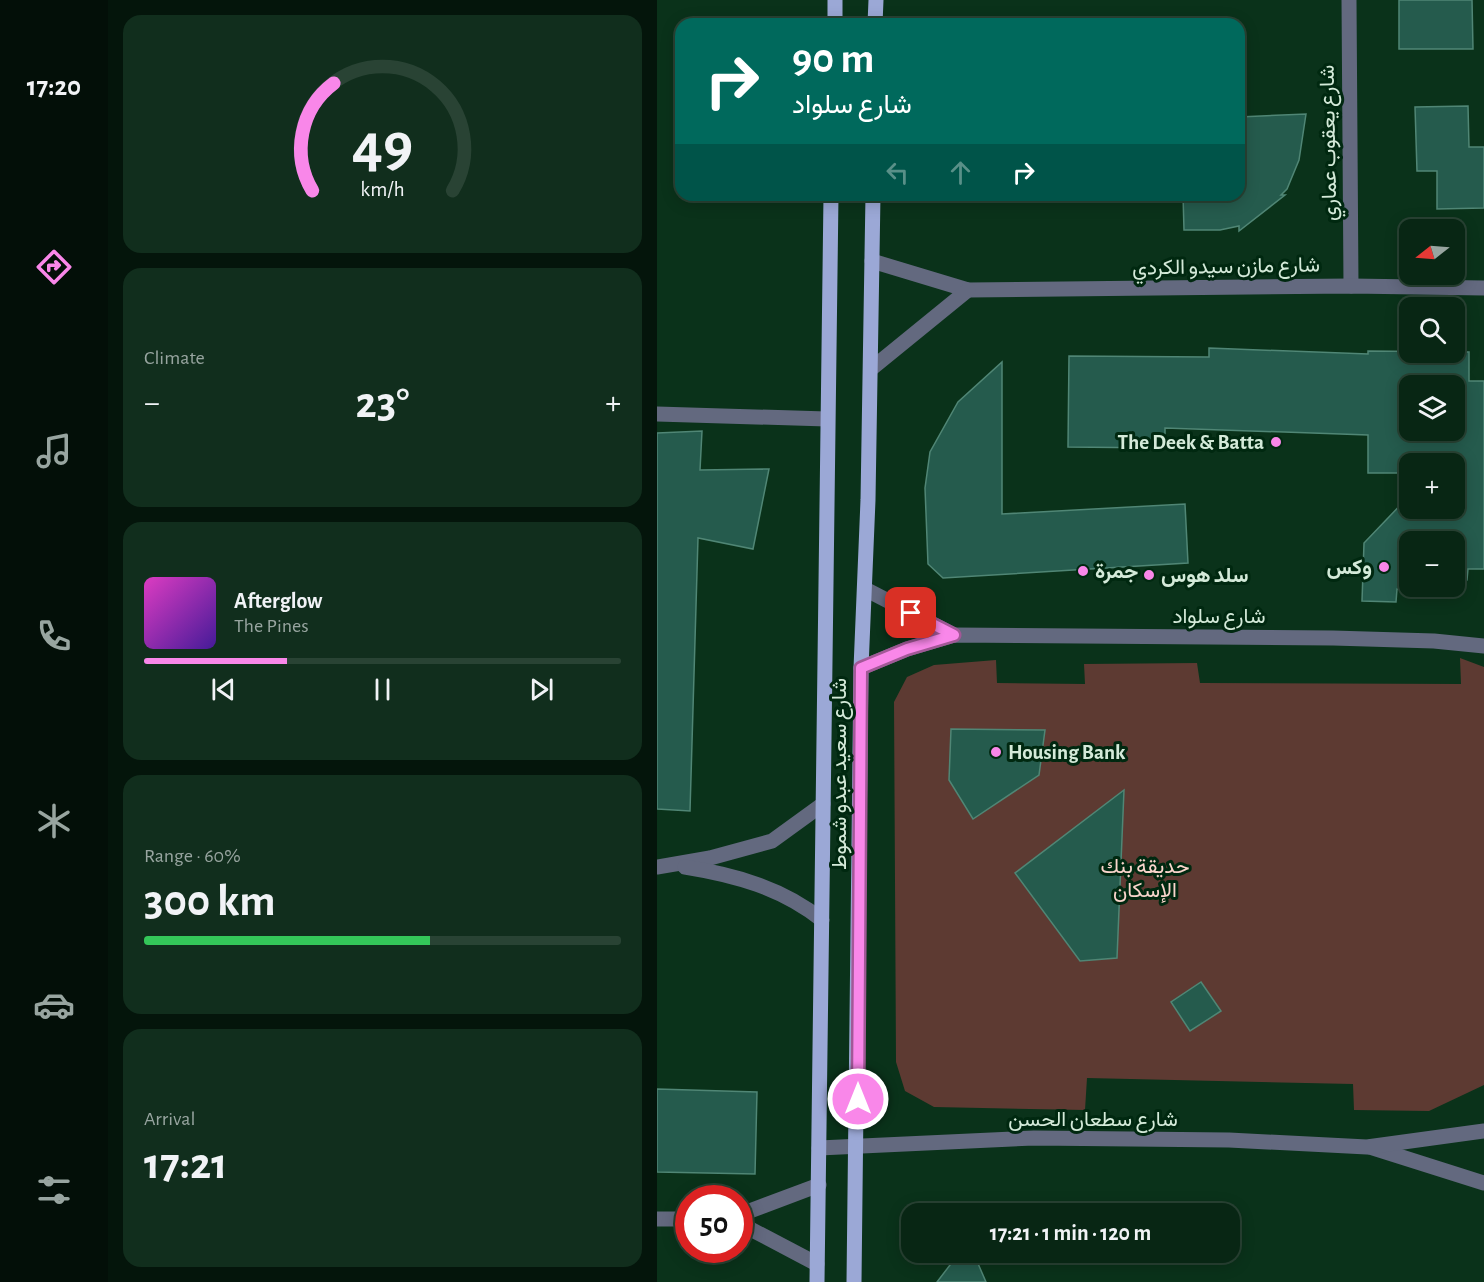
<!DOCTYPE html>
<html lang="en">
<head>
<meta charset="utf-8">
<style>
  body { margin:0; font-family:"Alegreya Sans",Vazirmatn,sans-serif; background:#112e1d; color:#f1f3f6; height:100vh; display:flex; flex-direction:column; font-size:22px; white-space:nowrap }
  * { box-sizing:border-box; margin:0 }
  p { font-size:20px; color:#98a5a0 }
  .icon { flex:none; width:33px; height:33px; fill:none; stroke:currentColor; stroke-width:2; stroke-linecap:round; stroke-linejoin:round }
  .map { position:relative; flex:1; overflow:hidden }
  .sheet { display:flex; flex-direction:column; gap:15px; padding:15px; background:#04150b; width:549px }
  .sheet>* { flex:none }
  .guide { position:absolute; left:18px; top:18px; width:570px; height:183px; border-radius:18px; box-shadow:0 3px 15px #0003,0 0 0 2px #294334; background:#00695c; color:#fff; overflow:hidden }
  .needle { width:39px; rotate:253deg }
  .fabs { position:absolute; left:742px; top:219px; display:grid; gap:12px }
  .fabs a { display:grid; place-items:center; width:66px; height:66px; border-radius:12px; background:#082614; box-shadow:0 3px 15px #0003,0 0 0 2px #294334; font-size:30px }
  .speed { position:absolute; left:18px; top:1185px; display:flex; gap:12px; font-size:30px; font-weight:700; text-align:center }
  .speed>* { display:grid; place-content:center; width:78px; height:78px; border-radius:50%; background:#082614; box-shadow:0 3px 15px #0003,0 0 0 2px #294334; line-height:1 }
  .speed .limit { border:9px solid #d22; background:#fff; color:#111 }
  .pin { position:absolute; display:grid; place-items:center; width:51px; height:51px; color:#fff; margin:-26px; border-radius:12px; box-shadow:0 3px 9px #0006 }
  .me { position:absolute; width:66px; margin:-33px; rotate:0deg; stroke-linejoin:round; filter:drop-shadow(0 0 4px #0008) }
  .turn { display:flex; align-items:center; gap:21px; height:126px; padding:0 18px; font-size:27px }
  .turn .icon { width:78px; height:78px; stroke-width:2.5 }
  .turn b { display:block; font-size:42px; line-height:51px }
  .lanes { display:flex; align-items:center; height:57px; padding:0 18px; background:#0003; justify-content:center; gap:30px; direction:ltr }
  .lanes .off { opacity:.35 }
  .big { font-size:45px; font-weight:600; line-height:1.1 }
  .sheet .card { flex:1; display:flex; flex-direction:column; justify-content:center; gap:9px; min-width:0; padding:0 21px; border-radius:18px; background:#112e1d }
  .sheet .dial { align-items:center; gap:0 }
  .dial svg { height:156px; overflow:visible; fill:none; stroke:#294334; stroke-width:7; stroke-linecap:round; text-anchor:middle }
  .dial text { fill:#f1f3f6; stroke:none }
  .song { display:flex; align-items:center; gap:18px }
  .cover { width:72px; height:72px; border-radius:9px; background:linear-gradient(135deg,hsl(310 70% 55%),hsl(260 70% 35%)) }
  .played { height:6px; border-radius:3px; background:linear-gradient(90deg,#f987e9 30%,#294334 30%) }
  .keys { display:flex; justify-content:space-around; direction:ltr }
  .heat { display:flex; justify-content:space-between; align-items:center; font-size:33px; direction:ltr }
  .charge { height:9px; border-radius:4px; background:linear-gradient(90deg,#34c759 60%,#294334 0) }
  .trip { position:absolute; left:244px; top:1203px; width:339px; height:60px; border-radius:18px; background:#082614; box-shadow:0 3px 15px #0003,0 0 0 2px #294334; font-weight:600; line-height:60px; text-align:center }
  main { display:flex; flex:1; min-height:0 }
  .dock { display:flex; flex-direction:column; width:108px; justify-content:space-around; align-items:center; background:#030f08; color:#98a5a0 }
  .dock .icon { width:42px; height:42px }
  .dock .on { color:#f987e9 }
  .dock b { font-size:27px; color:#f1f3f6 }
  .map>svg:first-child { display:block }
  .green { fill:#5d3a32 }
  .building { fill:#255b4d; stroke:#508675; stroke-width:1.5; fill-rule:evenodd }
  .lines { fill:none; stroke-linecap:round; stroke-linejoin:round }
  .minor { stroke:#63697f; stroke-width:15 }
  .major { stroke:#9ba8d6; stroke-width:15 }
  .route-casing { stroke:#a25897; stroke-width:15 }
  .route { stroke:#f987e9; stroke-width:10 }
  .poi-dot { fill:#f987e9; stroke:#002810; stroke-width:2 }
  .labels { text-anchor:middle; stroke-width:6; stroke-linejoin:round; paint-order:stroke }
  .street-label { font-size:21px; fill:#d4ead9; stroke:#002810 }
  .poi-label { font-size:21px; font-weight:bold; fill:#d4ead9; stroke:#002810; text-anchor:start }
  .park-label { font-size:21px; fill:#fad5cc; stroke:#002810 }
</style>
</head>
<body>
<main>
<nav class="dock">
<b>17:20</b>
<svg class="icon on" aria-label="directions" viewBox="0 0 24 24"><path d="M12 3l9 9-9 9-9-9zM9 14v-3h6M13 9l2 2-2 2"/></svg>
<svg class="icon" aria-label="music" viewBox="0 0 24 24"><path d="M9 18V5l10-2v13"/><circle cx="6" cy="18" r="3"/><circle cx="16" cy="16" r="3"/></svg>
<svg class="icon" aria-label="phone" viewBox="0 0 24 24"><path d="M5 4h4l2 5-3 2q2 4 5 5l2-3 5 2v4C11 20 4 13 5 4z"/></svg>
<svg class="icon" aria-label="climate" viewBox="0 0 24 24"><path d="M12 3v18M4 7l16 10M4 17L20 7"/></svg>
<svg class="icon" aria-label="car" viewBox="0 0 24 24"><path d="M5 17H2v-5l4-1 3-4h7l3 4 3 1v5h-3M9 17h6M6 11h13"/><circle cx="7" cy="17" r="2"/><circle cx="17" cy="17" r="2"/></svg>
<svg class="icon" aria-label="filters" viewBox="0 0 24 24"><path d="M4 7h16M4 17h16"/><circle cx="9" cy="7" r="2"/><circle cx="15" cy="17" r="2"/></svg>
</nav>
<section class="sheet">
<div class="card dial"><svg viewBox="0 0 100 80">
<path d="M14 69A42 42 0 1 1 86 69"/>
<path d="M14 69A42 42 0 0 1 25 14" stroke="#f987e9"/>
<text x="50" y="56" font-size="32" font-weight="700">49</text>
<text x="50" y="72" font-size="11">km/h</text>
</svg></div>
<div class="card"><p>Climate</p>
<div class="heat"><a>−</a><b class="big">23°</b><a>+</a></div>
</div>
<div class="card">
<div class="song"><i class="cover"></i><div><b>Afterglow</b><p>The Pines</p></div></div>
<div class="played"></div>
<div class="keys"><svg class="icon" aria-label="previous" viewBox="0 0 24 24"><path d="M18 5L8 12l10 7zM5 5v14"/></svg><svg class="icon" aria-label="pause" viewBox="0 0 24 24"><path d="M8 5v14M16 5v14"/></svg><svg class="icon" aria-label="next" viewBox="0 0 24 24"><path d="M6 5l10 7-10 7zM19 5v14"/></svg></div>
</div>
<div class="card"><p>Range · 60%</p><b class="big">300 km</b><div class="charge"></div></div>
<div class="card"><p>Arrival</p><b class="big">17:21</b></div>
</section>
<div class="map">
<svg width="827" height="1282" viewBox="0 0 827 1282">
  <rect width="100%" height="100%" fill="#0a321a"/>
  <path class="green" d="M 803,658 L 827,667 L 827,1085 L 772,1111 L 697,1110 L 696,1084 L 430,1078 L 428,1110 L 277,1107 L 248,1091 L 239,1062 L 237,702 L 250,677 L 277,665 L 339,660 L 340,683 L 428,684 L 427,664 L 540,663 L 543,683 L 804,684 Z"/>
  <g class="building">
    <path d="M 742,0 L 815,0 L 816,49 L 742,49 Z"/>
    <path d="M 811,106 L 812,147 L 827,147 L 827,208 L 780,209 L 780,171 L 760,171 L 758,107 Z"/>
    <path d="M 649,114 L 642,160 L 630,189 L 624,195 L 628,195 L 582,231 L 582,226 L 563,230 L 527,230 L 526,195 L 582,195 L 582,117 Z"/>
    <path d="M 552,348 L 711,354 L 711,351 L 812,352 L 812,381 L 827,381 L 827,569 L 811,569 L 810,580 L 798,579 L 798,542 L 753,542 L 753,586 L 780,586 L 780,591 L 740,589 L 739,602 L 705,601 L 707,543 L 753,495 L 753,508 L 798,508 L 798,464 L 753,464 L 753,473 L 711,473 L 711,435 L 508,428 L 508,448 L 411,447 L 412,356 L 552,357 ZM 753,386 L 798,386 L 798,430 L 753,430 Z"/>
    <path d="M 345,362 L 345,514 L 528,504 L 531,563 L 286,578 L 271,564 L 268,488 L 273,452 L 301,402 Z"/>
    <path d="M 45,431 L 43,470 L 112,469 L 96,549 L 41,538 L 33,811 L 0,809 L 0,433 Z"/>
    <path d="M 294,729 L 388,730 L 382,775 L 316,819 L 292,780 Z"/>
    <path d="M 467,790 L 460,958 L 423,961 L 358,873 Z"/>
    <path d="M 544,982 L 564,1011 L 533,1031 L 514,1002 Z"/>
    <path d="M 0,1089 L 100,1092 L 98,1174 L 0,1172 Z"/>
    <path d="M 303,1252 L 316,1252 L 329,1282 L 280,1282 Z"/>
  </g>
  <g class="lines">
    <g class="minor">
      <path d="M 692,0 L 694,286"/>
      <path d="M 215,261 L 311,290 L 694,286 L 827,288"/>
      <path d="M 214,369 L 311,290"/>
      <path d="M 0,414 L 170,419"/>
      <path d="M 208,589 L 297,635"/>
      <path d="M 204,668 L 250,649 L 297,635 L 676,638 L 777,641 L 827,646"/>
      <path d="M 0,867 L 53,858 L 115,841 L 166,804"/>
      <path d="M 28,867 C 78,875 125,888 165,920"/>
      <path d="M 713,1147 L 827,1183"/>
      <path d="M 162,1148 L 377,1138 L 572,1140 L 710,1147 L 827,1131"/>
      <path d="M 82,1215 L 162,1185"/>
      <path d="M 0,1219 L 32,1219"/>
      <path d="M 82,1223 L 160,1264"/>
    </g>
    <g class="major">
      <path d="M 178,24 L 178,0"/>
      <path d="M 218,24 L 219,0"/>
      <path d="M 160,1282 L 174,195"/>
      <path d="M 197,1282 L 204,668 L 211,500 L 216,195"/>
    </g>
  </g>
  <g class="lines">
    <defs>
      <path id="route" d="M 201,1099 L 204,668 L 250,649 L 297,635 L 254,613"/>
    </defs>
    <use href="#route" class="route-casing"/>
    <use href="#route" class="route"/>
  </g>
  <g class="poi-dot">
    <circle cx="619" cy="442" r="6"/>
    <circle cx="727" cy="567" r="6"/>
    <circle cx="426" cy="571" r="6"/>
    <circle cx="492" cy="575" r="6"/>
    <circle cx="339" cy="752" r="6"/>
  </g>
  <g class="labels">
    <g class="street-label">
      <text transform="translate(671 143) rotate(-91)" y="7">شارع يعقوب عماري</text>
      <text transform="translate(569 266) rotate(-1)" y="7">شارع مازن سيدو الكردي</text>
      <text x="562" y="623">شارع سلواد</text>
      <text transform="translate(182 774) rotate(-90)" y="7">شارع سعيد عبدو شموط</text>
      <text x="436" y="1126">شارع سطعان الحسن</text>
    </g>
    <g class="poi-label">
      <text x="607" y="449" text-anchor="end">The Deek &amp; Batta</text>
      <text x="715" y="574" text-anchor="end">وكس</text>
      <text x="438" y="578">جمرة</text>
      <text x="504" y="582">سلد هوس</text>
      <text x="351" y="759">Housing Bank</text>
    </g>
    <g class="park-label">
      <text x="488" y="873">حديقة بنك<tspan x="488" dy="24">الإسكان</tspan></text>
    </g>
  </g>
</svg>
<div class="fabs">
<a><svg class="needle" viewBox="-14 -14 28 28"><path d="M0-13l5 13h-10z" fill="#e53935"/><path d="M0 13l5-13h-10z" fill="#98a5a0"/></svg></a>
<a><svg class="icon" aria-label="search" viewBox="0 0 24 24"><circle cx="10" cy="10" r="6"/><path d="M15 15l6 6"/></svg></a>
<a><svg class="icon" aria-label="layers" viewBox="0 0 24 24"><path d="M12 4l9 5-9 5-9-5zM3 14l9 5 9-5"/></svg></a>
<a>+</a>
<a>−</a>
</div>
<div class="speed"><div class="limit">50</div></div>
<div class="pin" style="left:254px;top:613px;background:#d93025"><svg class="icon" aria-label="arrive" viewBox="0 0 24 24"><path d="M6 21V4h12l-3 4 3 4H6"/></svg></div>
<svg class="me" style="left:201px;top:1099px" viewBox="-20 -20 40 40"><circle r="17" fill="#f987e9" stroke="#fff" stroke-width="3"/><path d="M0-11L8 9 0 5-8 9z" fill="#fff"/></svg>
<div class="trip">17:21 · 1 min · 120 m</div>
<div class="guide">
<div class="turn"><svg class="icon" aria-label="right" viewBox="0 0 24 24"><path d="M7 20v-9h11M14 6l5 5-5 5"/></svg><div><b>90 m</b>شارع سلواد</div></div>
<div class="lanes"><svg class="icon off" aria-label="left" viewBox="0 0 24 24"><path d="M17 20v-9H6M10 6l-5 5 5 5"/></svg><svg class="icon off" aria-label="ahead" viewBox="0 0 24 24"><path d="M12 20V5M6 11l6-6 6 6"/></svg><svg class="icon" aria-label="right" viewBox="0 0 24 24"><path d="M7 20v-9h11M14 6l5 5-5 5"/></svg></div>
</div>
</div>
</main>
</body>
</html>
